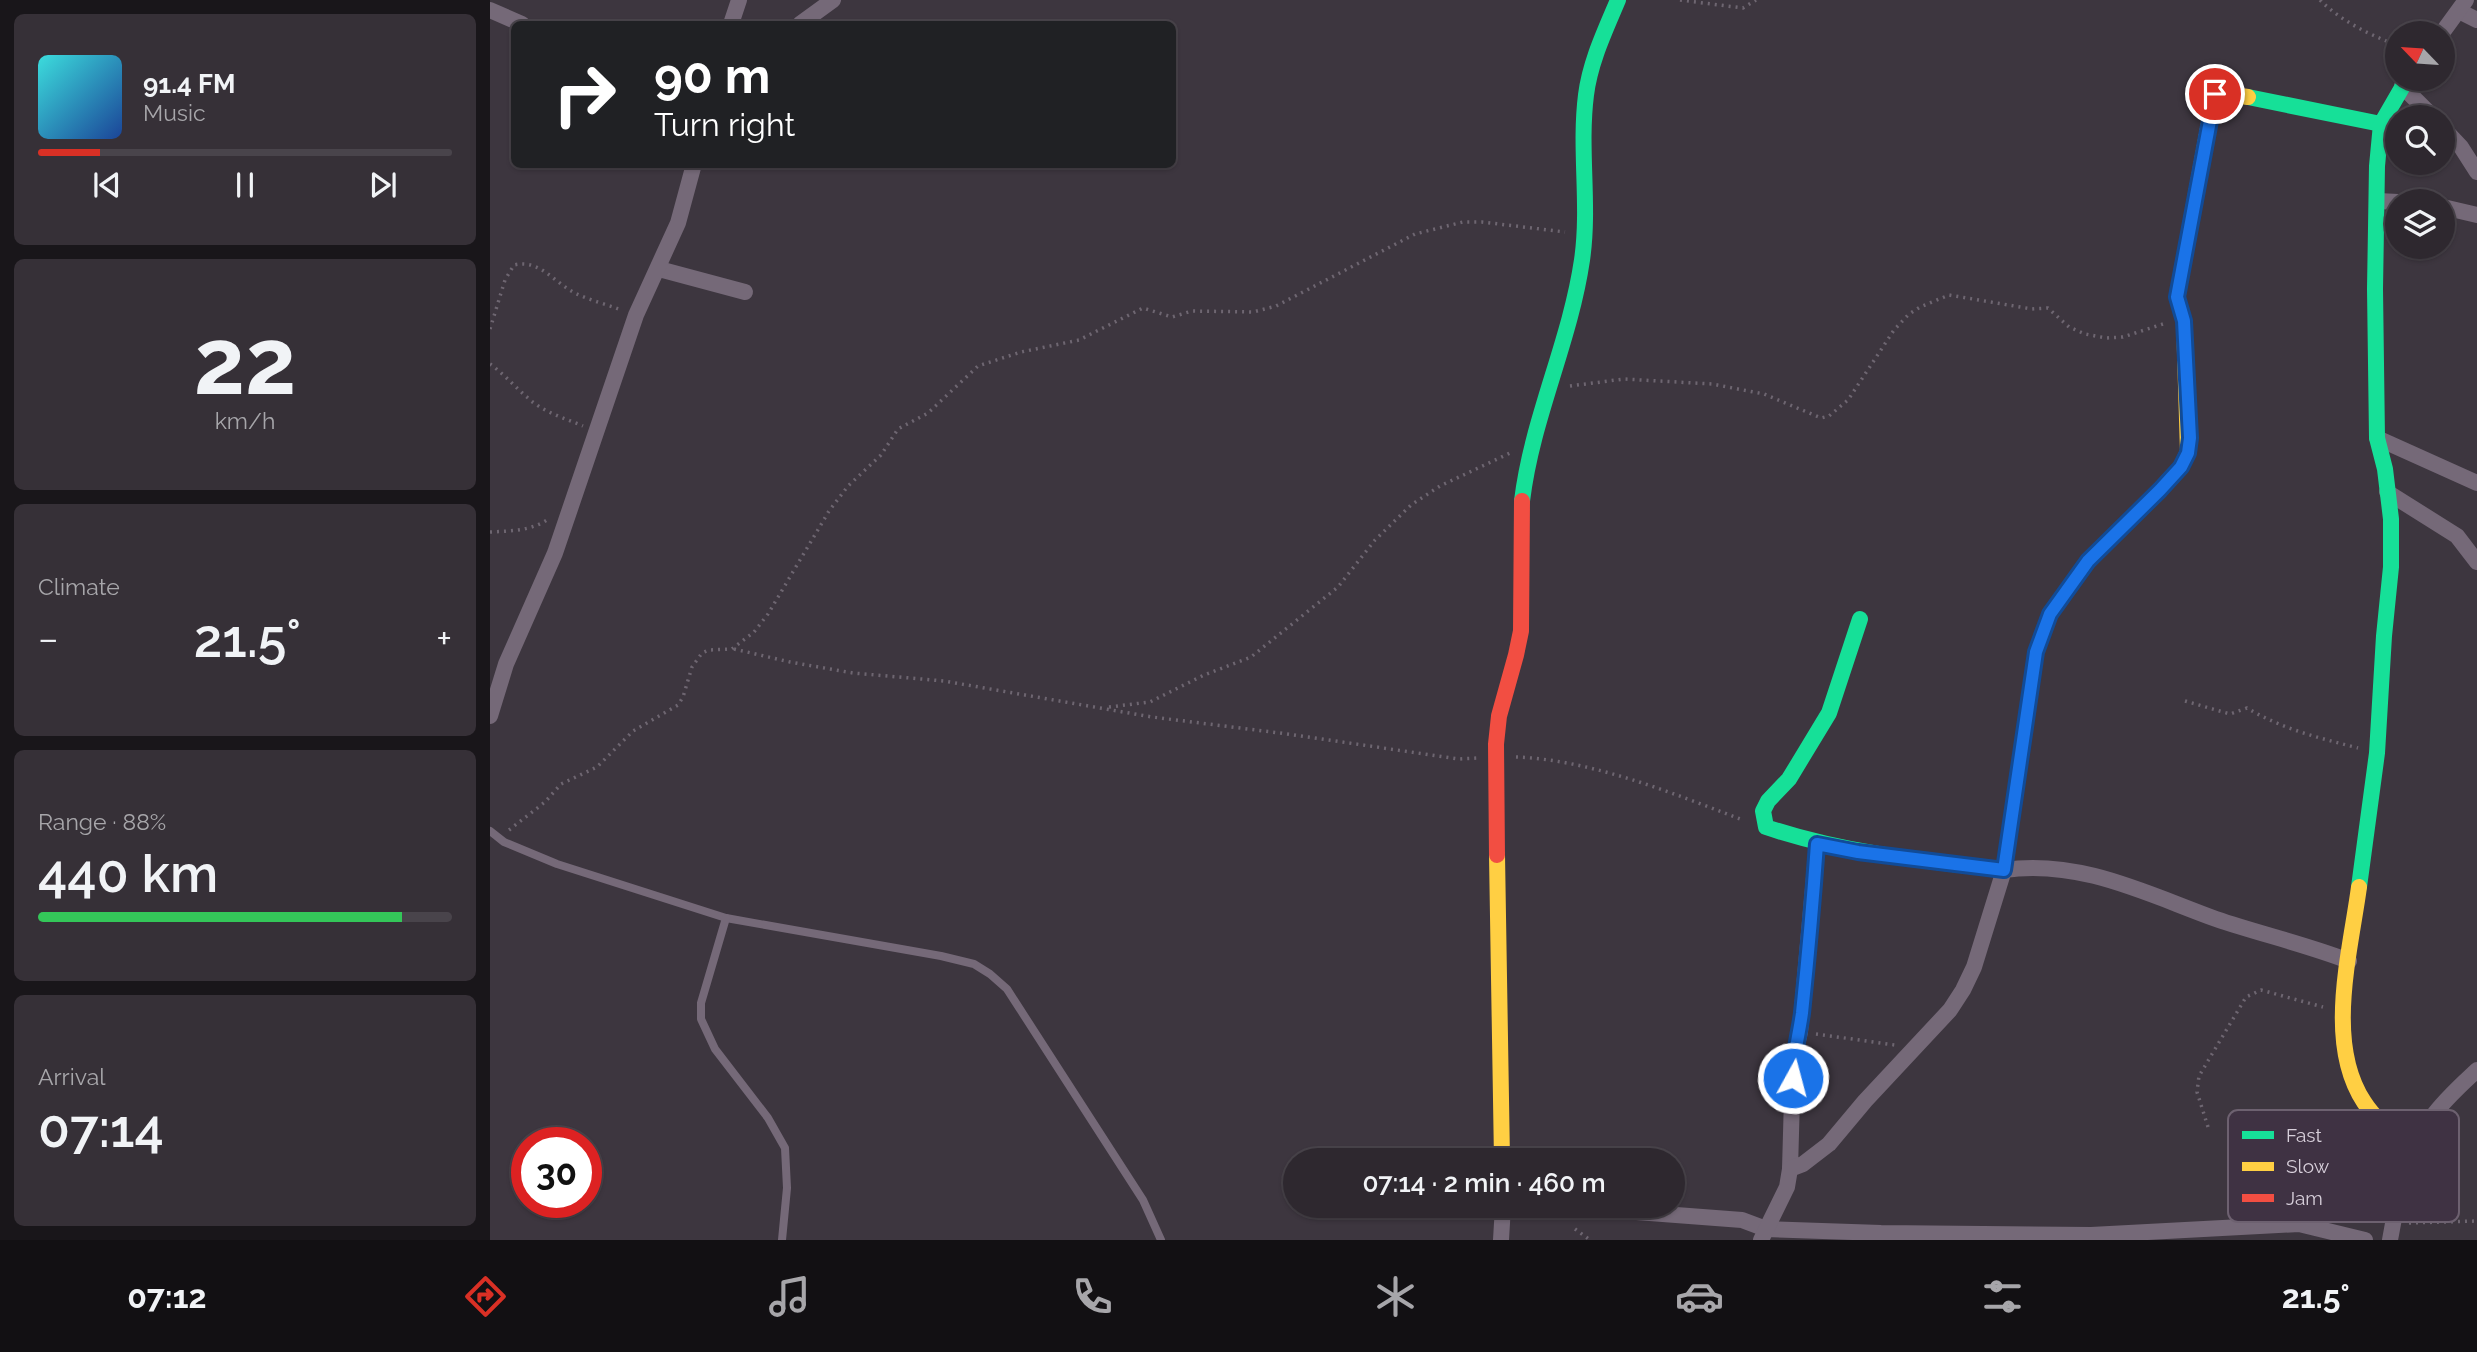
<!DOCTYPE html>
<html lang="en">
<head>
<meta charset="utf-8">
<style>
  body { margin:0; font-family:Raleway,sans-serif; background:#363037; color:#f1f3f6; height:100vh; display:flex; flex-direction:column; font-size:26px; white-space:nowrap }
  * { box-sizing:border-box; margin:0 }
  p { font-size:23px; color:#a7a6aa }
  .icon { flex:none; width:38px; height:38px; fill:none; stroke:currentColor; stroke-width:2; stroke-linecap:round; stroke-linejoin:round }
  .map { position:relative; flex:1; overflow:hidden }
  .side { display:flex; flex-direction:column; gap:14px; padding:14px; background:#19161a; width:490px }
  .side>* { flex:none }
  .hud { position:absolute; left:21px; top:21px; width:665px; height:147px; border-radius:10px; box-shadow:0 2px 5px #0004,0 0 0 2px #49444b; background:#202124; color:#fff; overflow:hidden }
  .needle { width:46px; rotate:295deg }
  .buttons { position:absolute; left:1895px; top:21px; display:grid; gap:14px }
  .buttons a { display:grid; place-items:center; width:70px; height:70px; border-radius:50%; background:#2e282f; box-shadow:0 2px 5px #0004,0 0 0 2px #49444b; font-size:35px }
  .speed { position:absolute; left:21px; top:1127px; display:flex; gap:14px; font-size:35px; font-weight:700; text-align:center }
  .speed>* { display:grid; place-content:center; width:91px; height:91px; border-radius:50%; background:#2e282f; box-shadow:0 2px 5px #0004,0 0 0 2px #49444b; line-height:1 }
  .speed .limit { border:10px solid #d22; background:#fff; color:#111 }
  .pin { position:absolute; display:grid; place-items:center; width:60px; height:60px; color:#fff; margin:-30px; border:4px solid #fff; border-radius:50%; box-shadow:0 2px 7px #0007 }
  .me { position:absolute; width:77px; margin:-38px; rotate:7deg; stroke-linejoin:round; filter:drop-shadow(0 0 5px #0008) }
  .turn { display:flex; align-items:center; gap:24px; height:147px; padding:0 28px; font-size:32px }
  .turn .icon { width:91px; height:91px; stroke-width:2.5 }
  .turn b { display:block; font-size:49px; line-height:60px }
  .big { font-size:52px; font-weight:600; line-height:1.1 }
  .side .card { flex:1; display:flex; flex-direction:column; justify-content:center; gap:10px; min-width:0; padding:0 24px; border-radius:10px; background:#363037 }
  .side .dial { align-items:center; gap:0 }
  .dial b { font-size:91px; line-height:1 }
  .song { display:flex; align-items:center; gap:21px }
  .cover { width:84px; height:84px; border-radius:10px; background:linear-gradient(135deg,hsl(180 70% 55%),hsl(220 70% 35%)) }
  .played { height:7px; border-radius:4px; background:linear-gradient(90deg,#d93025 15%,#49444b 15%) }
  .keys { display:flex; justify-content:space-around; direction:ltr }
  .heat { display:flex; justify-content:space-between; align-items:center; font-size:38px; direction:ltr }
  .charge { height:10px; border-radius:5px; background:linear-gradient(90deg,#34c759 88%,#49444b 0) }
  .trip { position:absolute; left:793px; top:1148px; width:402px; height:70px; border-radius:35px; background:#2e282f; box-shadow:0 2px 5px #0004,0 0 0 2px #49444b; font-weight:600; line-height:70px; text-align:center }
  .dock { display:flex; height:112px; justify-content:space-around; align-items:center; background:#121013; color:#a7a6aa }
  .dock .icon { width:49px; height:49px }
  .dock .current { color:#d93025 }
  .dock b { font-size:32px; color:#f1f3f6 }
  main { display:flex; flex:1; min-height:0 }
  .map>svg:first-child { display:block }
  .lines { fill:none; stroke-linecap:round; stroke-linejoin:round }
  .path { stroke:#6e6671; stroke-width:3.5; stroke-dasharray:2 5; stroke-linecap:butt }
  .lane { stroke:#756978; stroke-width:8 }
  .street { stroke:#756978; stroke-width:16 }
  .fast { stroke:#16e098; stroke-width:16 }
  .slow { stroke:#ffcf43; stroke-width:16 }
  .jam { stroke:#f24e42; stroke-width:16 }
  .route-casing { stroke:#114b97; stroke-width:18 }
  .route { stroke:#1a73e8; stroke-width:12 }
  .key { fill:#3f3243; stroke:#6d6170; stroke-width:2 }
  .key-label { font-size:19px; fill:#d7cfda }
</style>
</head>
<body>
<main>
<section class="side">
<div class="card">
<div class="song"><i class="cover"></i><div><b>91.4 FM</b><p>Music</p></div></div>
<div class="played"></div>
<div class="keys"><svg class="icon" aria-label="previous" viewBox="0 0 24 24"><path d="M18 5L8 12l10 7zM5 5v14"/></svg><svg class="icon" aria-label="pause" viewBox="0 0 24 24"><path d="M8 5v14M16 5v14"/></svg><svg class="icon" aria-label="next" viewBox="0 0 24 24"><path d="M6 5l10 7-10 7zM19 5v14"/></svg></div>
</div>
<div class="card dial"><b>22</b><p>km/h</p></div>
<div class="card"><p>Climate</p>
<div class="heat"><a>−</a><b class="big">21.5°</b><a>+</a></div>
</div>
<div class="card"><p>Range · 88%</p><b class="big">440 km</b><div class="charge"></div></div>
<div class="card"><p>Arrival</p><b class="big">07:14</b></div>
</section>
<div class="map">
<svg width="1987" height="1240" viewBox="0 0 1987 1240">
  <rect width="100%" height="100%" fill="#3d363f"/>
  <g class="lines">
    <g class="path">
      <path d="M 1190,0 L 1253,8 L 1266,0"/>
      <path d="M 1830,0 C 1852,22 1879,34 1908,46"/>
      <path d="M 0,329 L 15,280 L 24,265 C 49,259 63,281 83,292 C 98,300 116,304 131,310"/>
      <path d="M 0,364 C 14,374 25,387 38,398 C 53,412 74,418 93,426"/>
      <path d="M 1080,386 L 1134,379 L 1222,384 L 1274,394 L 1331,418 L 1339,416 L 1358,400 L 1404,330 L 1419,314 L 1430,307 L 1459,295 L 1542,309 L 1558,308 L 1579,327 L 1595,334 L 1616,338 L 1633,337 L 1676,323"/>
      <path d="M 0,532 C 21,531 42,531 60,518"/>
      <path d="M 244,649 L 300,662 L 363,673 L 454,681 L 662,717 L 790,733 L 969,759 L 987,758"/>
      <path d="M 1695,701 L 1740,714 L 1757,708 C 1792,729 1829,738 1868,748"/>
      <path d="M 619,707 L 660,702 L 714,675 L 761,657 L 848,587 L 885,540 L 921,505 L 950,486 L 1020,453"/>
      <path d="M 1026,757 C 1102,760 1182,793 1253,820"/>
      <path d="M 19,830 L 55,802 L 71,784 L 107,767 L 143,731 L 188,705 L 193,697 L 202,667 L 212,653 L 219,650 L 242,649 L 264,632 L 278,614 L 339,511 L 358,486 L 391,455 L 408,429 L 438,413 L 488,366 L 531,352 L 589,340 L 653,308 L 682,317 L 702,311 L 763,312 L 786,306 L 925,234 L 973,222 L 992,222 L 1075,232"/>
      <path d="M 1326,1034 L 1405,1045"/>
      <path d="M 1718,1127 L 1707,1092 L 1709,1076 L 1756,997 L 1771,990 L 1833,1007"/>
      <path d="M 1919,1223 L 1987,1221"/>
      <path d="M 1085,1229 L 1100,1240"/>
    </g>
    <g class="lane">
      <path d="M 0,831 L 14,842 L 67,864 L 236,918 L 451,956 L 484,964 L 500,974 L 517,989 L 653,1200 L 671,1240"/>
      <path d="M 236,918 L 211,1003 L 211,1019 L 225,1049 L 278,1118 L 295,1148 L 297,1188 L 292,1240"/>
    </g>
    <g class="street">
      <path d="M 0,10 L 32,24"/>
      <path d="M 1969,11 L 1987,20"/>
      <path d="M 241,24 L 249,0"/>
      <path d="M 310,24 L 343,0"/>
      <path d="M 1952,33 L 1976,0"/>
      <path d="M 1912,86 L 1943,117"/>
      <path d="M 1953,128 L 1971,147 L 1987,172"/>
      <path d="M 1888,201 L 1908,202"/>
      <path d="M 1953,207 L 1987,215"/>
      <path d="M 169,269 L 255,292"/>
      <path d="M 1887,438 L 1987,483"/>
      <path d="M 1897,492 L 1967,536 L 1987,562"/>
      <path d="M 0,716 L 16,664 L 65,553 L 146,315 L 188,223 L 204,164"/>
      <path d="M 1300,1169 L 1303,1062 L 1310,1032 L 1327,844"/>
      <path d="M 1020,1206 L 1062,1212 L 1120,1210 L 1252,1220 L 1276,1229 L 1391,1233 L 1601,1235 L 1809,1224 L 1875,1240"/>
      <path d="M 1011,1240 L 1013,1206"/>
      <path d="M 1271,1240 L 1297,1187 L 1300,1169 L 1313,1164 L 1339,1144 L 1375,1101 L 1460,1010 L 1473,990 L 1484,967 L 1514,870 C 1590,859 1657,894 1726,919 C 1770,934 1815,944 1859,961"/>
      <path d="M 1900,1240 C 1907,1199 1918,1152 1942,1117 C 1955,1099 1971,1085 1987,1070"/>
    </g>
    <g class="fast">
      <path d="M 1758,97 L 1891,124"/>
      <path d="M 1032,501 C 1042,418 1080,342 1092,260 C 1100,205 1089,150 1096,95 C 1100,62 1115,31 1128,0"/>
      <path d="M 1370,619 L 1339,713 L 1299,779 L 1278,801 L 1273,811 L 1276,827 C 1353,853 1433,861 1514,870 L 1546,652 L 1560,614 L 1598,561 L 1662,498"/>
      <path d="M 1869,887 L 1887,753 L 1894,636 L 1901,567 L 1901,519 L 1895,469 L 1887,438 L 1885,289 L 1887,166 L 1891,124 L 1917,79"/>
    </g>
    <g class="slow">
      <path d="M 1662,498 L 1691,467 L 1698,452 L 1694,321 L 1687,297 L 1724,96 L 1729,93 L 1758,97"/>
      <path d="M 1007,855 L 1012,1160"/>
      <path d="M 1869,887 C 1860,954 1835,1043 1874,1102 C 1886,1121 1906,1136 1923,1151"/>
    </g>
    <path class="jam" d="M 1007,855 L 1006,744 L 1009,716 L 1026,655 L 1031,631 L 1032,501"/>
  </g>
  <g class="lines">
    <defs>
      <path id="route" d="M 1303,1078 C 1303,1056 1309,1035 1312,1013 C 1318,956 1323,900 1327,844 L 1368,852 L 1514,870 L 1546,652 L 1560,614 L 1598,561 L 1670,490 L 1691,467 L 1698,453 L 1700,438 L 1694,321 L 1687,297 L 1725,94"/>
    </defs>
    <use href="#route" class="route-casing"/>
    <use href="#route" class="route"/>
  </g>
  <rect x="1738" y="1110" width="231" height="112" rx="10" class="key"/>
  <rect x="1752" y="1131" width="32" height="8" fill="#16e098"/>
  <rect x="1752" y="1162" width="32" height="9" fill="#ffcf43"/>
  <rect x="1752" y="1194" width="32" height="8" fill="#f24e42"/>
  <g class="key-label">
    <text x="1796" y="1142">Fast</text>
    <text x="1796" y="1173">Slow</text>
    <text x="1796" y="1205">Jam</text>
  </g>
</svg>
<div class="buttons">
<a><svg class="needle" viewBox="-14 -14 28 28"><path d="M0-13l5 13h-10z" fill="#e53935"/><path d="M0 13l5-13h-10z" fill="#a7a6aa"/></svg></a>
<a><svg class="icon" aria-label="search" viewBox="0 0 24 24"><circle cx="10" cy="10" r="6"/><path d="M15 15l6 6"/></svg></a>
<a><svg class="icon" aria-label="layers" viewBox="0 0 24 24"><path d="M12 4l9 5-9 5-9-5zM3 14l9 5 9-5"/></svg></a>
</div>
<div class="speed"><div class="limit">30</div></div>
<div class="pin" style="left:1725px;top:94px;background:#d93025"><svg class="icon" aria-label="arrive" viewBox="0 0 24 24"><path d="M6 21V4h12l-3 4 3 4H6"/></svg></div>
<svg class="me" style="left:1303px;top:1078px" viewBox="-20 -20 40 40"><circle r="17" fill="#1a73e8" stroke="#fff" stroke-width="3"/><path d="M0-11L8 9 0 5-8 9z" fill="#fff"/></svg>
<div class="trip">07:14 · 2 min · 460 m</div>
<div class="hud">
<div class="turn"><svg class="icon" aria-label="right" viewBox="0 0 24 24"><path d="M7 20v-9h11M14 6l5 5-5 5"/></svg><div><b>90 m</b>Turn right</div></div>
</div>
</div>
</main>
<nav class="dock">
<b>07:12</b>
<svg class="icon current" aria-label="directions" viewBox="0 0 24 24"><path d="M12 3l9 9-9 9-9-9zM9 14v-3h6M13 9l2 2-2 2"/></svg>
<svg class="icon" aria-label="music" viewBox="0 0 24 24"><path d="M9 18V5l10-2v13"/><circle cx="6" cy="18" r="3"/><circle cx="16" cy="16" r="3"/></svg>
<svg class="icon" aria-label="phone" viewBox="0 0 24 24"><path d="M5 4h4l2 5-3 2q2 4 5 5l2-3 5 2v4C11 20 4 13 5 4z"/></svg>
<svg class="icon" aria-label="climate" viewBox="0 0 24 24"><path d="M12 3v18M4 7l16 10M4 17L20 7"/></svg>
<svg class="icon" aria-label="car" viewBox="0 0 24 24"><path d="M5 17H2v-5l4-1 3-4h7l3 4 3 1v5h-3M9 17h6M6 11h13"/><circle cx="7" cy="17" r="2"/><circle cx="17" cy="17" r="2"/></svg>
<svg class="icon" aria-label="filters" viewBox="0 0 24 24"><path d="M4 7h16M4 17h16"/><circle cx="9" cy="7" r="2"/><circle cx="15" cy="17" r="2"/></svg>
<b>21.5°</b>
</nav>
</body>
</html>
